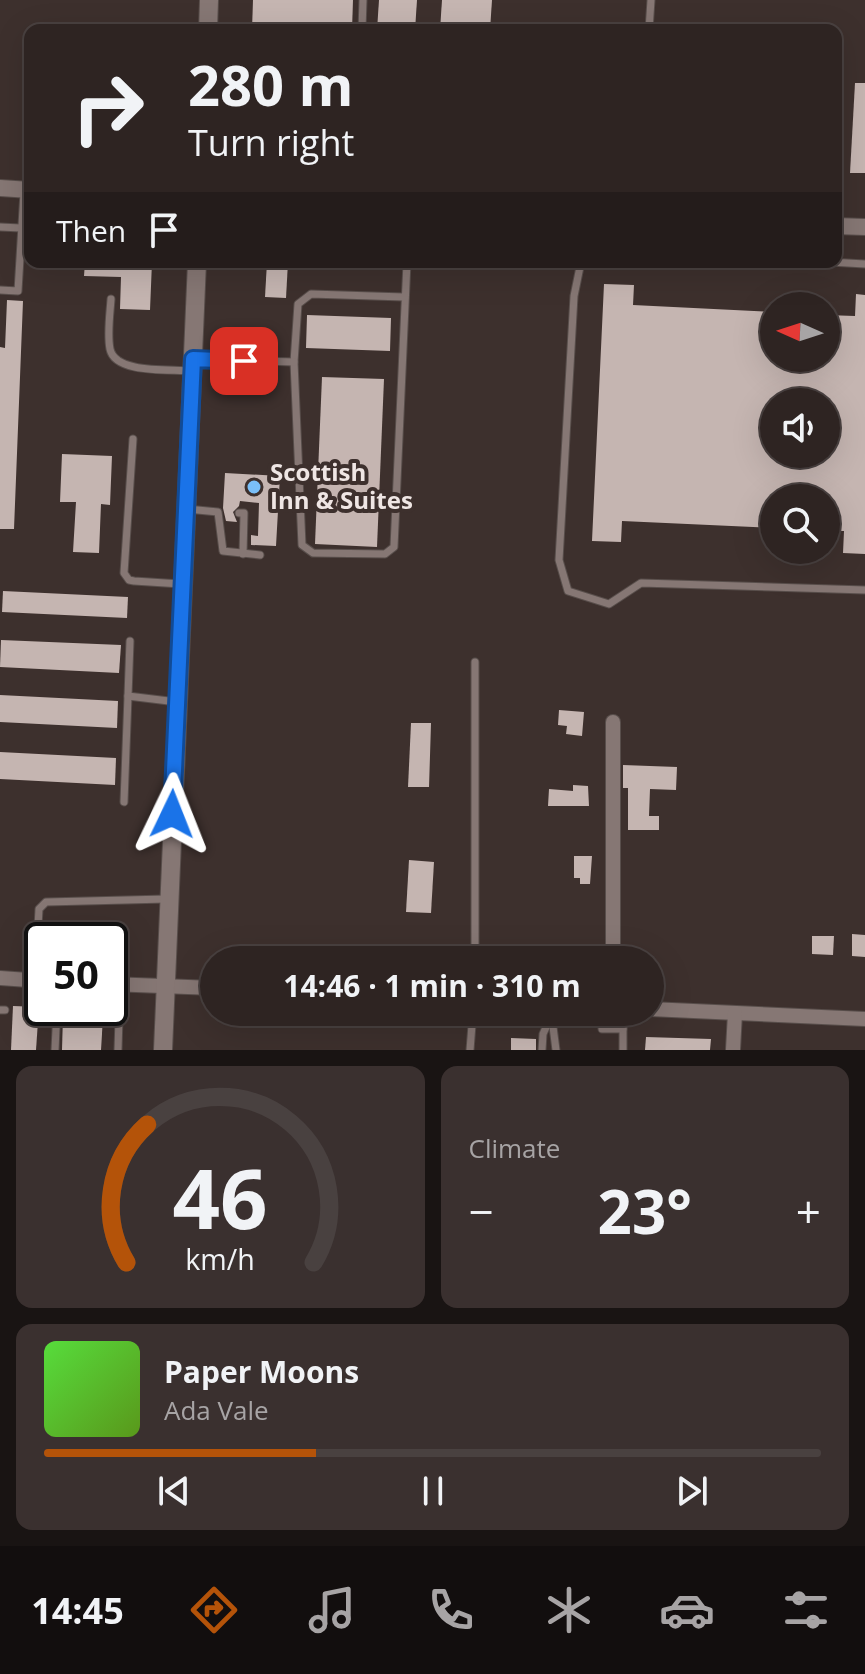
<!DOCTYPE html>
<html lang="en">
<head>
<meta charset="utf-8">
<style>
  body { margin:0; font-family:"Open Sans",sans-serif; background:#3a302f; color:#f1f3f6; height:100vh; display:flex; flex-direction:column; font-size:30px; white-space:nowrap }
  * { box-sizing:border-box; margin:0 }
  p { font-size:26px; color:#a7a4a5 }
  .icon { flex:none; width:44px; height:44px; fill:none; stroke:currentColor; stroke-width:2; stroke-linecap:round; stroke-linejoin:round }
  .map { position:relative; height:1050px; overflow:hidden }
  .details { display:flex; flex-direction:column; gap:16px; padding:16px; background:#191413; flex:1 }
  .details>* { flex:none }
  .top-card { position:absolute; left:24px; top:24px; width:818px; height:244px; border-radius:16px; box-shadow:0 8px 32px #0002,0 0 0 2px #494140; background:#2e2422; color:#f1f3f6; overflow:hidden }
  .needle { width:52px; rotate:273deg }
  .fabs { position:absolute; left:760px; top:292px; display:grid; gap:16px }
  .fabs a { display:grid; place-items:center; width:80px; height:80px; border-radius:50%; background:#2e2422; box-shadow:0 8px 32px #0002,0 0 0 2px #494140; font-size:40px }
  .speed { position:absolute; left:24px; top:922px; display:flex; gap:16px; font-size:40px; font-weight:700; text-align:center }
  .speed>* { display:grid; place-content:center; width:104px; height:104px; border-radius:50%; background:#2e2422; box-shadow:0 8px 32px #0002,0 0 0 2px #494140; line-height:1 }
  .speed .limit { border:4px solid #111; border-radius:12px; background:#fff; color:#111 }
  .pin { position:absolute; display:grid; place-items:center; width:68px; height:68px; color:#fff; margin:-34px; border-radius:16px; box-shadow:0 4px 12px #0006 }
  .me { position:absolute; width:88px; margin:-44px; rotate:2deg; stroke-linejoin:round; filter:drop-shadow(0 0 6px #0008) }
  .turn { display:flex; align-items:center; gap:28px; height:168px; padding:0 32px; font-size:36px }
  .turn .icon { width:104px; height:104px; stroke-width:2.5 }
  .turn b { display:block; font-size:56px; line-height:68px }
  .then { display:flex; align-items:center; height:76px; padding:0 32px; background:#0003; gap:16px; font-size:30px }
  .big { font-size:60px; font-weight:700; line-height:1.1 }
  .details .card { flex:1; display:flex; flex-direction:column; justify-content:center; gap:12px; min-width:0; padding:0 28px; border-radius:16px; background:#3a302f }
  .details .dial { align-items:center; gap:0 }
  .dial svg { height:208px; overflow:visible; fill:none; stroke:#494140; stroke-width:7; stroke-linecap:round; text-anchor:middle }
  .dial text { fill:#f1f3f6; stroke:none }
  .song { display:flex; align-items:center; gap:24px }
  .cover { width:96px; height:96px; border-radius:12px; background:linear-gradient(135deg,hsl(110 70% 55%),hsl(90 70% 35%)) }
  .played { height:8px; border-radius:4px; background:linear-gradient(90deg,#b45309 35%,#494140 35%) }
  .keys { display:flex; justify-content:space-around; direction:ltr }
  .heat { display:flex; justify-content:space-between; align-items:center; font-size:44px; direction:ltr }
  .details .tiles { flex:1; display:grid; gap:16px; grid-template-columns:1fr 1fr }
  .card:last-child { grid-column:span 2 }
  .trip { position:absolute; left:200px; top:946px; width:464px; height:80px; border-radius:40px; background:#2e2422; box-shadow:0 8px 32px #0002,0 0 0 2px #494140; font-weight:700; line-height:80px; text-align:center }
  .dock { display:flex; height:128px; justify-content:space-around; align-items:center; background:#120e0e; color:#a7a4a5 }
  .dock .icon { width:56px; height:56px }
  .dock .selected { color:#b45309 }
  .dock b { font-size:36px; color:#f1f3f6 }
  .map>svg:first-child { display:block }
  .building { fill:#c5b5b1; fill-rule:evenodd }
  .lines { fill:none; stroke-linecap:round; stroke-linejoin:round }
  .service-casing { stroke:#584e4b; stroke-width:9 }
  .minor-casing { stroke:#584e4b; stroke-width:16 }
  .tertiary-casing { stroke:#584e4b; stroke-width:18 }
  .secondary-casing { stroke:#584e4b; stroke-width:20 }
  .service { stroke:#867774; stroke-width:7 }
  .minor { stroke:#867774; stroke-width:14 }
  .tertiary { stroke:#867774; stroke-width:16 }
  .secondary { stroke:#867774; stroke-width:18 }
  .route-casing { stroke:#114b97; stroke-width:20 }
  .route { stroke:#1a73e8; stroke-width:14 }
  .poi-dot { fill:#7abff8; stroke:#3d302d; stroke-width:3 }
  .labels { text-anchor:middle; stroke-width:8; stroke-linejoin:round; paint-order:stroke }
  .poi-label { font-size:24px; font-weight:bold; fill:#efe6e4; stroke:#3d302d; text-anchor:start }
</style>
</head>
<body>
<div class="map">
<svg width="865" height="1050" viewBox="0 0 865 1050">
  <rect width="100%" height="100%" fill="#3d302d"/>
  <g class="building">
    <path d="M 253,0 L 353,0 L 352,30 L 252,30 Z"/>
    <path d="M 379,0 L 417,0 L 415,30 L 377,30 Z"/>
    <path d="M 442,0 L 492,0 L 490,30 L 440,30 Z"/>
    <path d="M 855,83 L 865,83 L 865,173 L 850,173 Z"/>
    <path d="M 85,262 L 152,262 L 150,310 L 120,309 L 121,277 L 84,276 Z"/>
    <path d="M 267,262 L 288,262 L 286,298 L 265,297 Z"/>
    <path d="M 604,284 L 634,285 L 633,305 L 774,312 L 774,358 L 826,358 L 826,315 L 855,316 L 856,294 L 865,295 L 865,554 L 843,553 L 844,531 L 826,531 L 826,498 L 774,498 L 774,528 L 622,521 L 621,542 L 592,541 ZM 774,402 L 826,402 L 826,454 L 774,454 Z"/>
    <path d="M 7,300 L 23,301 L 14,529 L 0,529 L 0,347 L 5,348 Z"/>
    <path d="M 307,315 L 391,318 L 390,351 L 306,348 Z"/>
    <path d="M 322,377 L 384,379 L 377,547 L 315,544 Z"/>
    <path d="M 62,454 L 112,456 L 110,505 L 101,504 L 99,553 L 73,552 L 76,502 L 60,502 Z"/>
    <path d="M 225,473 L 280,476 L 276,546 L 251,545 L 251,535 L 258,536 L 259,503 L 240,501 L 239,506 L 233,512 L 237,522 L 226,521 L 223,508 Z"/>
    <path d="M 3,591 L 128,597 L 127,618 L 2,612 Z"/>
    <path d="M 1,640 L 121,645 L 119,673 L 0,667 Z"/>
    <path d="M 0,695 L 118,701 L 117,728 L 0,722 Z"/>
    <path d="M 559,710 L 584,712 L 582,736 L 566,734 L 567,726 L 558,725 Z"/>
    <path d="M 411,723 L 431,723 L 429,787 L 408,787 Z"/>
    <path d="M 0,752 L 116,758 L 115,785 L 0,779 Z"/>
    <path d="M 623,765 L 677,767 L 676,790 L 650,789 L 649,816 L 659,816 L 659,830 L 628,830 L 628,788 L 623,788 Z"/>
    <path d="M 573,785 L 588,786 L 589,806 L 548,806 L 549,789 L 573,791 Z"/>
    <path d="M 574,856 L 592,856 L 590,884 L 580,884 L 580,878 L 574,878 Z"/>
    <path d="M 409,860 L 434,862 L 431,913 L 406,912 Z"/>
    <path d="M 47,923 L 123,927 L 121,968 L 110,967 L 110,940 L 46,940 Z"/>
    <path d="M 852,934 L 865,935 L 865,957 L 852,956 Z"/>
    <path d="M 812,936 L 834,936 L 833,955 L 812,954 Z"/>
    <path d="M 13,1006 L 39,1007 L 36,1050 L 11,1050 Z"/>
    <path d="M 63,1015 L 103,1017 L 101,1050 L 62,1050 Z"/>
    <path d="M 646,1037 L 711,1039 L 710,1050 L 645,1050 Z"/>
    <path d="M 511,1038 L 536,1039 L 536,1050 L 511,1050 Z"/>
  </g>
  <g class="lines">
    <defs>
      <g id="service">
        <path d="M 362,30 L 363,0"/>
        <path d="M 649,30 L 651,0"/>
        <path d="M 0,227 L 21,228"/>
        <path d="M 581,262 L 574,296 L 559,560 L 568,591 L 609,604 L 641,583 L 865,590"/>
        <path d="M 830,262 L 865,264"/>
        <path d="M 0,290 L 18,291 L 24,192"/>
        <path d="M 404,297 L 311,294 L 298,304 L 294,362 L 302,545 L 313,553 L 385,554 L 394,547 L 407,262"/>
        <path d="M 111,299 C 110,314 107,334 110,349 C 115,374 170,369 190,371"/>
        <path d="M 195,359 L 294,362"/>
        <path d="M 133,439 L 124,573 L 129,580 L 134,581 L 181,584"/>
        <path d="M 187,509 L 218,512 L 223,551 L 260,555"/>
        <path d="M 239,513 L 244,513 L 243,554"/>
        <path d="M 130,641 L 128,696 L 177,702"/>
        <path d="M 124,802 L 128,696"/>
        <path d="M 475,960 L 475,662"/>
        <path d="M 35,980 L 39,909 L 46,902 L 166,899"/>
        <path d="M 0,1010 L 5,1010"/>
        <path d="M 602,1012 L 602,1029 L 623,1029"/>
        <path d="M 623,1012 L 623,1050"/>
        <path d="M 552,1019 L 556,1050"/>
        <path d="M 55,1050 L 57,1008"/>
        <path d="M 118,1050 L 120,984"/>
        <path d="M 470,1050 L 473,1012"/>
        <path d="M 542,1050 L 543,1034 L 553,1012"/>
      </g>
      <g id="minor">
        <path d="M 613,722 L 613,960"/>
        <path d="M 0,978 L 42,981"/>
        <path d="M 110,984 L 214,988"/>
        <path d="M 650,1009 L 865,1019"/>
        <path d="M 733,1050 L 735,1013"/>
      </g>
      <g id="tertiary">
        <path d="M 0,188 L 30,190"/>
        <path d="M 836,226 L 865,227"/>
      </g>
      <g id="secondary">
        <path d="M 208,30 L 209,0"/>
        <path d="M 163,1050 L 197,262"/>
      </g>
    </defs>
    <use href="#service" class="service-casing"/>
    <use href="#minor" class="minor-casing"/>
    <use href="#tertiary" class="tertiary-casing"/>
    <use href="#secondary" class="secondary-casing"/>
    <use href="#service" class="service"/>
    <use href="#minor" class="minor"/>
    <use href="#tertiary" class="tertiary"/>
    <use href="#secondary" class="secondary"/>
  </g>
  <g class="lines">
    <defs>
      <path id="route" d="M 172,814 L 193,359 L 244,361"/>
    </defs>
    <use href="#route" class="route-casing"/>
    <use href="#route" class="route"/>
  </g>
  <circle class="poi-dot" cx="254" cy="487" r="8"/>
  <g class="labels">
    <g class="poi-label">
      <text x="270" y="481">Scottish<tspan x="270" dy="28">Inn &amp; Suites</tspan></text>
    </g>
  </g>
</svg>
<div class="fabs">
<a><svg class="needle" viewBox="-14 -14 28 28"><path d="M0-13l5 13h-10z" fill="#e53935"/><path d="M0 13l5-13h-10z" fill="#a7a4a5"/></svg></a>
<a><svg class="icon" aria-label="sound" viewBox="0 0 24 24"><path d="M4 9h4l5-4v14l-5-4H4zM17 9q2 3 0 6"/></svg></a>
<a><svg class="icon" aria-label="search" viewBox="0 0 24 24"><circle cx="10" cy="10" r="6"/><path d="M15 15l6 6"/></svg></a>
</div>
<div class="speed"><div class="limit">50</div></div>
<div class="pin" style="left:244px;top:361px;background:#d93025"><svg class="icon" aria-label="arrive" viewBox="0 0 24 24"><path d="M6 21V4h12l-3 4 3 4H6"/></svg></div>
<svg class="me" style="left:172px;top:814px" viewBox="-20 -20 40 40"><path d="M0-17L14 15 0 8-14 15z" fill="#1a73e8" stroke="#fff" stroke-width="4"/></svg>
<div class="trip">14:46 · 1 min · 310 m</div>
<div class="top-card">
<div class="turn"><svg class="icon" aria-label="right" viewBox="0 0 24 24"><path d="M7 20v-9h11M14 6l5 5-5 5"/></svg><div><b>280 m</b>Turn right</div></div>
<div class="then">Then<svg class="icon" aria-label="arrive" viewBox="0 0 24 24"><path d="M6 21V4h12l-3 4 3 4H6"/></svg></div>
</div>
</div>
<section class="details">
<div class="tiles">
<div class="card dial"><svg viewBox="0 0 100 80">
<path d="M14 69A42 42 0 1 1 86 69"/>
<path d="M14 69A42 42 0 0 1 22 16" stroke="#b45309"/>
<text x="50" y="56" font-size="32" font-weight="700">46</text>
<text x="50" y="72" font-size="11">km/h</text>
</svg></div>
<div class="card"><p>Climate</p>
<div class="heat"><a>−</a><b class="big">23°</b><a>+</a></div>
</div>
<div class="card">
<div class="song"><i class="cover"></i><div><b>Paper Moons</b><p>Ada Vale</p></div></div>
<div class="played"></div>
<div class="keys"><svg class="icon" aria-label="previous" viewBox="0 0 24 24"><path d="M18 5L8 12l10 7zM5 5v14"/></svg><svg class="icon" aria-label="pause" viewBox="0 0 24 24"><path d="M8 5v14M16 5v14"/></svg><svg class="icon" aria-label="next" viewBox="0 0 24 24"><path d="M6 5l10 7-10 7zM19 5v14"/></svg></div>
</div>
</div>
</section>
<nav class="dock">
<b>14:45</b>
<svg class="icon selected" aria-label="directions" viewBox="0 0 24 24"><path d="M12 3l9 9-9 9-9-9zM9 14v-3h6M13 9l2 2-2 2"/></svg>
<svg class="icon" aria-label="music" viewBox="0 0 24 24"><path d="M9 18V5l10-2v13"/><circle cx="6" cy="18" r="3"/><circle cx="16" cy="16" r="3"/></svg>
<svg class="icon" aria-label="phone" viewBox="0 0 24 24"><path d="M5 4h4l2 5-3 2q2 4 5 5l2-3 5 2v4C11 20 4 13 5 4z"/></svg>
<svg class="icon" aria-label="climate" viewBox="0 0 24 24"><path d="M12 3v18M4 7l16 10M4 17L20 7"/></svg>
<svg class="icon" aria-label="car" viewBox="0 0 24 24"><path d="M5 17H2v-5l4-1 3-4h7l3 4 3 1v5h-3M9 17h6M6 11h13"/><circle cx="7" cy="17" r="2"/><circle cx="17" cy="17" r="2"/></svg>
<svg class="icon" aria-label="filters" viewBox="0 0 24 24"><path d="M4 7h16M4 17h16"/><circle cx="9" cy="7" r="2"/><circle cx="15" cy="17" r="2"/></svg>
</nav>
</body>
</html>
